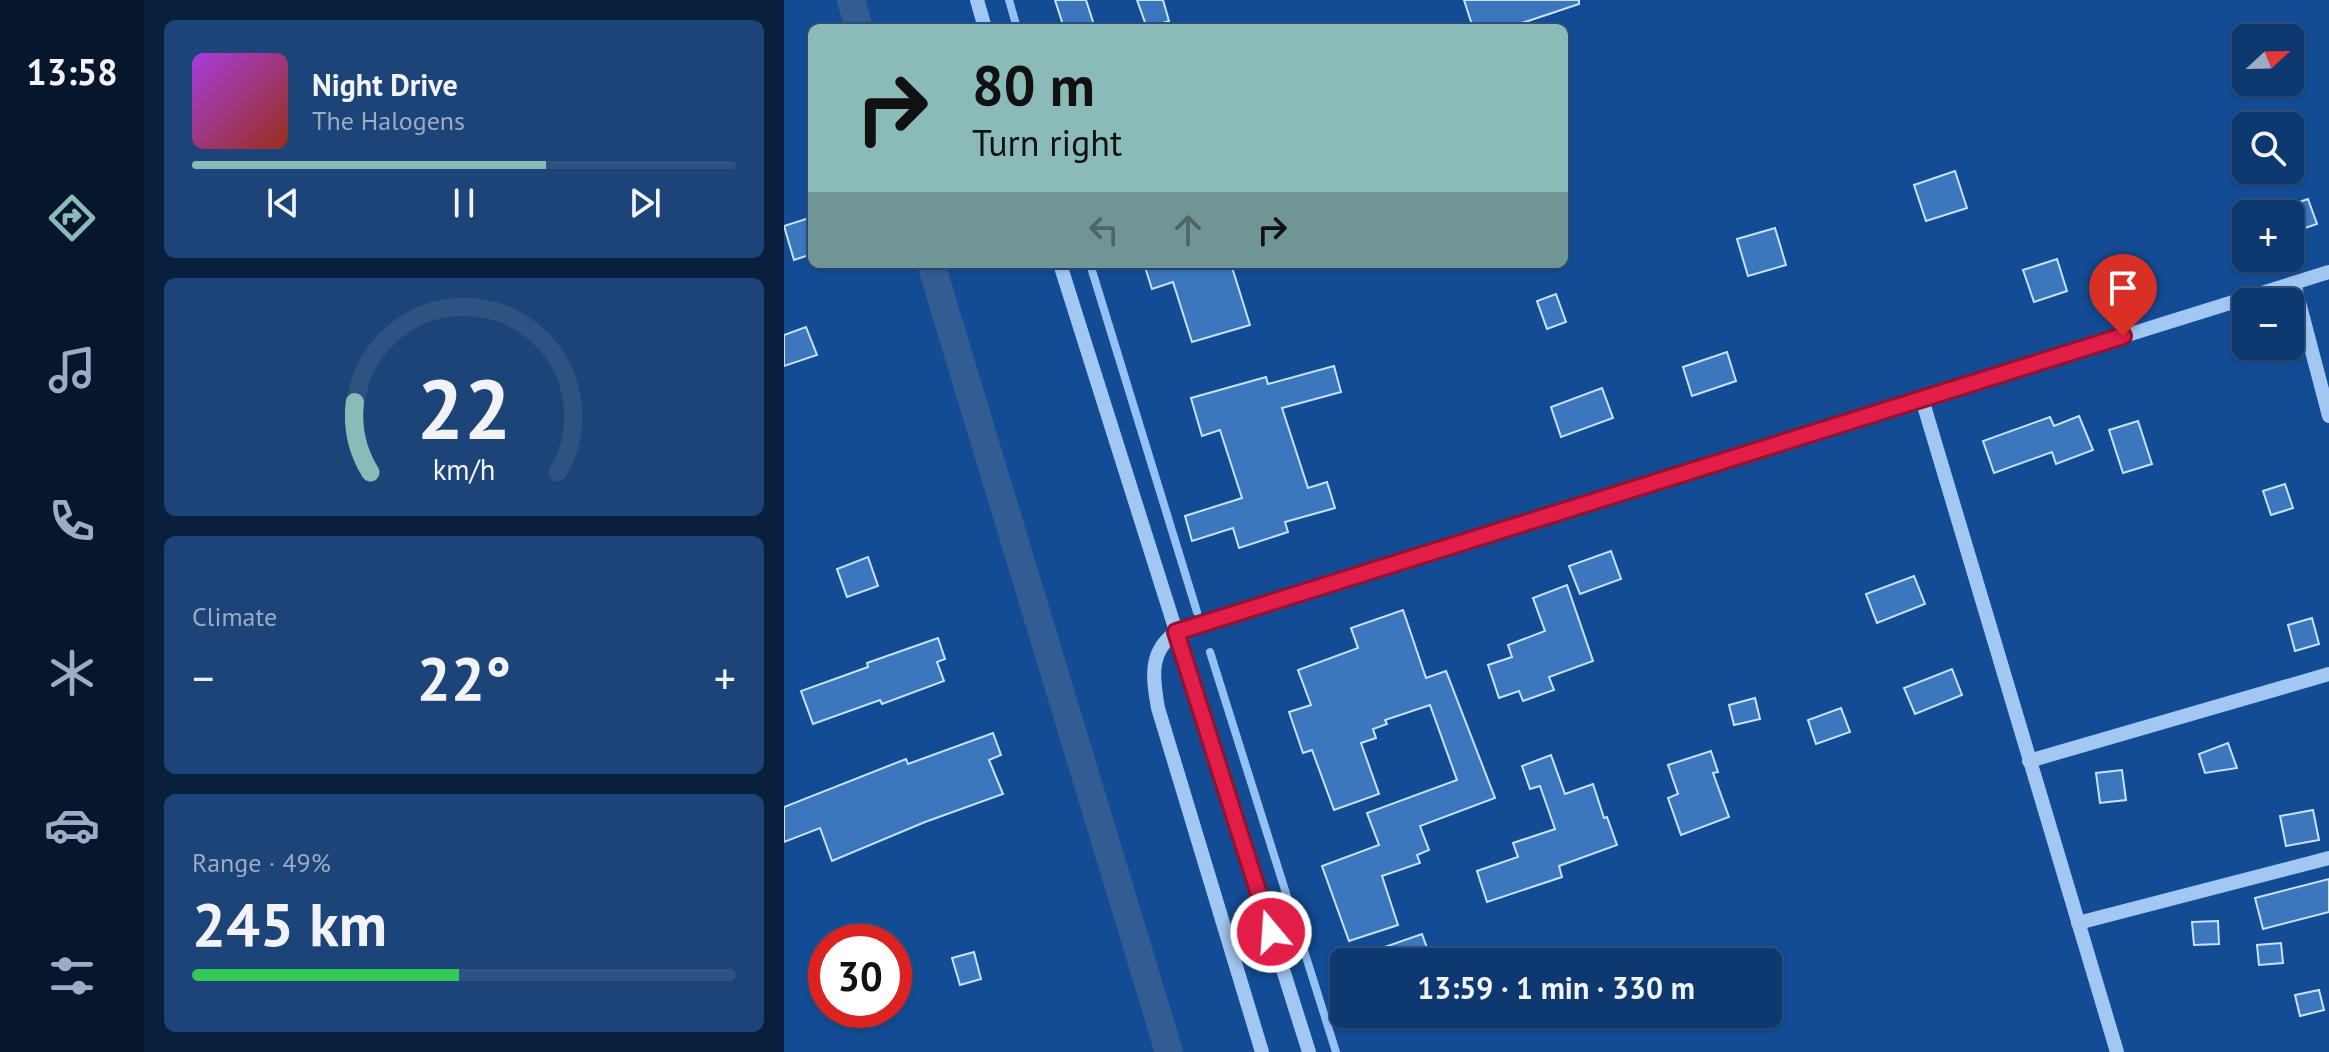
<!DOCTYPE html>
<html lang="en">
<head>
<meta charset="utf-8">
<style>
  body { margin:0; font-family:"PT Sans",sans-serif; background:#1c4478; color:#f1f3f6; height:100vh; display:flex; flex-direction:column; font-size:30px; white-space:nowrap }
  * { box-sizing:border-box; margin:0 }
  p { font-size:26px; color:#9bacc3 }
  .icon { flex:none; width:44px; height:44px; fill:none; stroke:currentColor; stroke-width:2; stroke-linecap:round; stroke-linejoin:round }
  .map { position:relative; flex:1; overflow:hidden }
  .side { display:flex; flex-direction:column; gap:20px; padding:20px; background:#081f3e; width:640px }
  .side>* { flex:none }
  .banner { position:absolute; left:24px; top:24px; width:760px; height:244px; border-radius:12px; box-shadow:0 2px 6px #0004,0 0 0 2px #2e5383; background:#8bbbb9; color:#111; overflow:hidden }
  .needle { width:52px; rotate:68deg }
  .buttons { position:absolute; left:1448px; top:24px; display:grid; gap:16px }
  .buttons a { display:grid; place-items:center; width:72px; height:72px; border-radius:12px; background:#0e3970; box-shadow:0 2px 6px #0004,0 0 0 2px #2e5383; font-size:40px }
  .speed { position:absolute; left:24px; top:924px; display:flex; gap:16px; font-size:40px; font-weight:700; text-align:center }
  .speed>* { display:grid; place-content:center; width:104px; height:104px; border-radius:50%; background:#0e3970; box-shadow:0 2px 6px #0004,0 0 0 2px #2e5383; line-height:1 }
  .speed .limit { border:12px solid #d22; background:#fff; color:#111 }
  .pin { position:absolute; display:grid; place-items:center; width:68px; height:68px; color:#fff; margin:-82px -34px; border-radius:50% 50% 50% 0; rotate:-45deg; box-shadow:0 0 8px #0007 }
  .pin .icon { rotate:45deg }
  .me { position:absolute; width:88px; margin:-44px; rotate:342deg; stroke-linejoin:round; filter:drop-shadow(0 0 6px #0008) }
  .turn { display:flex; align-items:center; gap:28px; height:168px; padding:0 32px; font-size:36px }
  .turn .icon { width:104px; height:104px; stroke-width:2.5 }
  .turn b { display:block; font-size:56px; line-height:68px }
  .lanes { display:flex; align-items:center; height:76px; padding:0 32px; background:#0003; justify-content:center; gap:40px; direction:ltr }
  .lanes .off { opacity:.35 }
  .big { font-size:60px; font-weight:800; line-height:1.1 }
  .side .widget { flex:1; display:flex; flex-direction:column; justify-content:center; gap:12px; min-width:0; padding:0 28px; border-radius:12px; background:#1c4478 }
  .side .dial { align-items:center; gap:0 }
  .dial svg { height:208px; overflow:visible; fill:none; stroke:#2e5383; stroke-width:7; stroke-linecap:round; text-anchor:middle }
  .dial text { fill:#f1f3f6; stroke:none }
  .song { display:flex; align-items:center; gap:24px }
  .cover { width:96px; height:96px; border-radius:12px; background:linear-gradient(135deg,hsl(280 70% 55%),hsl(10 70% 35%)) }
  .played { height:8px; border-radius:4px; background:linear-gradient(90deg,#8bbbb9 65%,#2e5383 65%) }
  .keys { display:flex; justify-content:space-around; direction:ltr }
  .heat { display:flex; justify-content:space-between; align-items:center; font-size:44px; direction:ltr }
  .charge { height:12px; border-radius:6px; background:linear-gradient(90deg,#34c759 49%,#2e5383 0) }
  .trip { position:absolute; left:546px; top:948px; width:452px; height:80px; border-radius:12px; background:#0e3970; box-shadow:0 2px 6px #0004,0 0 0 2px #2e5383; font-weight:800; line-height:80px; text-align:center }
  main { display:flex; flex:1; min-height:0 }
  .menu { display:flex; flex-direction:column; width:144px; justify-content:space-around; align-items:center; background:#06172d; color:#9bacc3 }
  .menu .icon { width:56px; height:56px }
  .menu .active { color:#8bbbb9 }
  .menu b { font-size:36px; color:#f1f3f6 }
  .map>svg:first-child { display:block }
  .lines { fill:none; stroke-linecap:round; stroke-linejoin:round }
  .stream { stroke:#94c2f6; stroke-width:8 }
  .canal { stroke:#335c92; stroke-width:28 }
  .building { fill:#3c76bd; stroke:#cae1fd; stroke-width:2 }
  .minor { stroke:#a2c7f2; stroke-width:14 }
  .route-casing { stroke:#92132f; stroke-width:20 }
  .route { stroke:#e11d48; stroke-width:14 }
</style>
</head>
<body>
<main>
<nav class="menu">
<b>13:58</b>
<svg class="icon active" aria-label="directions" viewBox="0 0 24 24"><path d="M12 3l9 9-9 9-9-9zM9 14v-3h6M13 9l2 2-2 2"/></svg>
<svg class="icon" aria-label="music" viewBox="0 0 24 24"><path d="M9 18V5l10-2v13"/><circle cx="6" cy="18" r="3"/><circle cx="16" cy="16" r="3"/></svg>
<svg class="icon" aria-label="phone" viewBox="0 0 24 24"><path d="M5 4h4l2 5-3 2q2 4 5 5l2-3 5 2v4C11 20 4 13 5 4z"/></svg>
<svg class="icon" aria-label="climate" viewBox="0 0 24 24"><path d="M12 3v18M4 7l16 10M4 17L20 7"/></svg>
<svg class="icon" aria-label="car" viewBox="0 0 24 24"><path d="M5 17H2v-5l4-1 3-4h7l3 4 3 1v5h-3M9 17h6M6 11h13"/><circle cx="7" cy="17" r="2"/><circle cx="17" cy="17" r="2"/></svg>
<svg class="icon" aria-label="filters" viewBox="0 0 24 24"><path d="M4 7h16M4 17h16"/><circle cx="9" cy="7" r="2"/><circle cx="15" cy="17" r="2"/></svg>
</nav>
<section class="side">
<div class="widget">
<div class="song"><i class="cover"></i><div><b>Night Drive</b><p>The Halogens</p></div></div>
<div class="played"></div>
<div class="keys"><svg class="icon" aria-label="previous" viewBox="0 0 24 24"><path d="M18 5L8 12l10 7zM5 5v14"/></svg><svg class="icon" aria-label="pause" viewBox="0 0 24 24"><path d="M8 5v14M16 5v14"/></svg><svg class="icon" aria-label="next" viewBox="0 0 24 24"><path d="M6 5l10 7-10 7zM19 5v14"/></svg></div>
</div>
<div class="widget dial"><svg viewBox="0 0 100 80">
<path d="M14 69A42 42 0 1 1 86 69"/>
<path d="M14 69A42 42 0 0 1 8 42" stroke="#8bbbb9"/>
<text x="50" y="56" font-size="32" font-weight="700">22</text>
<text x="50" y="72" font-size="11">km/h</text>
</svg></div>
<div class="widget"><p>Climate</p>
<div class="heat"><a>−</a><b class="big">22°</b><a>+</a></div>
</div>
<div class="widget"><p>Range · 49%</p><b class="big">245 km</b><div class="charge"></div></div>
</section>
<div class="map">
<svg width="1545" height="1052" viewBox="0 0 1545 1052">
  <rect width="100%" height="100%" fill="#134c95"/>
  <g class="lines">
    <g class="stream">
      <path d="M 225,0 L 233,28"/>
      <path d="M 306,264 L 413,612"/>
      <path d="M 426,652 L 552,1052"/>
    </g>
    <g class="canal">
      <path d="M 67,0 L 75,28"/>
      <path d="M 147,264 L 385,1052"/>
    </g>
  </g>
  <g class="building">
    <path d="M 271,0 L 302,0 L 311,28 L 280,28 Z"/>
    <path d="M 353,0 L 379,0 L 385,21 L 363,28 Z"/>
    <path d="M 680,0 L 795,0 L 795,4 L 723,28 L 689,28 Z"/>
    <path d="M 1171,171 L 1183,208 L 1142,221 L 1130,185 Z"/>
    <path d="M 1524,199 L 1533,224 L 1506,233 L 1506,205 Z"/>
    <path d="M 28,217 L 28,254 L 10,260 L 0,226 Z"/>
    <path d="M 991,228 L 1002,265 L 964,276 L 953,239 Z"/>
    <path d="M 1273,259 L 1283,291 L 1250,302 L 1239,270 Z"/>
    <path d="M 360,264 L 447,264 L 466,325 L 408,342 L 389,282 L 368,289 Z"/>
    <path d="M 772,294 L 782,322 L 763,329 L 753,301 Z"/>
    <path d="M 22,327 L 33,355 L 0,366 L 0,335 Z"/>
    <path d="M 943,352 L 952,381 L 908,396 L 899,367 Z"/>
    <path d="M 550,366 L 557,392 L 498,408 L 524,488 L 543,482 L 551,508 L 501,522 L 504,532 L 455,548 L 449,528 L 408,541 L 401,516 L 458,498 L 436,430 L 418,436 L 407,398 L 482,377 L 484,384 Z"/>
    <path d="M 818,388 L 829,418 L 777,437 L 767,407 Z"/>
    <path d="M 1295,416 L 1309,450 L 1272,464 L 1268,452 L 1210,473 L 1199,441 L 1266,417 L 1270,426 Z"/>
    <path d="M 1354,421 L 1368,464 L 1339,473 L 1325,430 Z"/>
    <path d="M 1501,484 L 1509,508 L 1487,515 L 1479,491 Z"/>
    <path d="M 827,551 L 837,579 L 796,594 L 785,566 Z"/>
    <path d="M 84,557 L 94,586 L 63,597 L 53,569 Z"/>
    <path d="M 1130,576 L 1141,604 L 1093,623 L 1082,594 Z"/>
    <path d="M 783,585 L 809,661 L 765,677 L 770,690 L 739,701 L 735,691 L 715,698 L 704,665 L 728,657 L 724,645 L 761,631 L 749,598 Z"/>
    <path d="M 619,610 L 642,678 L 662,671 L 711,798 L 636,826 L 645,850 L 633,855 L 636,863 L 598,876 L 614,925 L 565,941 L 538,866 L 595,845 L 583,813 L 673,780 L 646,705 L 601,720 L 603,724 L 589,729 L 592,738 L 577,743 L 595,794 L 550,810 L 528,750 L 519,753 L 505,712 L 527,705 L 514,670 L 574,648 L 567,628 Z"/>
    <path d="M 1528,618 L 1535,644 L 1511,651 L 1504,625 Z"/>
    <path d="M 154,638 L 161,659 L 153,662 L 160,681 L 98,704 L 96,700 L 29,724 L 17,691 L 84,667 L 83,663 Z"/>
    <path d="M 1168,669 L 1178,695 L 1131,714 L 1120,688 Z"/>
    <path d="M 971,698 L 976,719 L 950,725 L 945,705 Z"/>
    <path d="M 1057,708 L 1066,732 L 1032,744 L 1024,720 Z"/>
    <path d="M 209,733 L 217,755 L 205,760 L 219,794 L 141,822 L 48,861 L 36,828 L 0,842 L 0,807 L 122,759 L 124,764 Z"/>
    <path d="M 1444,743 L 1453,768 L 1421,773 L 1415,754 Z"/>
    <path d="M 927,751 L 934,772 L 929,773 L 945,817 L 897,835 L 884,798 L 894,794 L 884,765 Z"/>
    <path d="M 767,755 L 781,794 L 809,784 L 820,818 L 823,817 L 833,845 L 775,866 L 778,877 L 703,902 L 693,871 L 734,857 L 729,843 L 771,829 L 756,786 L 746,789 L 738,766 Z"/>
    <path d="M 1338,770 L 1342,800 L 1316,803 L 1312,773 Z"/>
    <path d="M 1529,810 L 1535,840 L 1502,846 L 1496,816 Z"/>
    <path d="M 1545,879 L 1545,912 L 1479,929 L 1471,898 Z"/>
    <path d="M 1434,921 L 1435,944 L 1410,945 L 1408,922 Z"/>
    <path d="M 638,934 L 648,962 L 567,962 L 566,959 Z"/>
    <path d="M 1497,943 L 1499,963 L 1475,965 L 1473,945 Z"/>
    <path d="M 190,952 L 197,979 L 176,985 L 168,958 Z"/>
    <path d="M 1535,990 L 1540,1010 L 1516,1016 L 1511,995 Z"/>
  </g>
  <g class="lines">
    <g class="minor">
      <path d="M 193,0 L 201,28"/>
      <path d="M 276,264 L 525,1052"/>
      <path d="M 1510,283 L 1545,416"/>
      <path d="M 1138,399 L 1333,1052"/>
      <path d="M 1245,761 L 1545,674"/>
      <path d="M 1294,923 L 1545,858"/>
      <path d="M 478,1052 L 374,708 C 369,679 364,652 392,632 L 1545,272"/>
    </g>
  </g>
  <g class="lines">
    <defs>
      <path id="route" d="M 487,932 L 392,632 L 1339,336"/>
    </defs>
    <use href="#route" class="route-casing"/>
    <use href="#route" class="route"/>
  </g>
</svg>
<div class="buttons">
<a><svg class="needle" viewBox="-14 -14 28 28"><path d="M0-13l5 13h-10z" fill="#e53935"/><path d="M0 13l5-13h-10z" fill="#9bacc3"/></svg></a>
<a><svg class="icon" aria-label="search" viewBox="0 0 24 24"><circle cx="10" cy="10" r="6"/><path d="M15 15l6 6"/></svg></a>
<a>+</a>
<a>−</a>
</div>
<div class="speed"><div class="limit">30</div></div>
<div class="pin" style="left:1339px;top:336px;background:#d93025"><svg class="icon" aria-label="arrive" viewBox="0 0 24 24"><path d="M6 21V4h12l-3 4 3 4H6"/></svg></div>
<svg class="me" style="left:487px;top:932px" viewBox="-20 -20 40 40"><circle r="17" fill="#e11d48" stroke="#fff" stroke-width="3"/><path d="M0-11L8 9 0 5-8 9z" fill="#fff"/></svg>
<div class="trip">13:59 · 1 min · 330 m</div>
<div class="banner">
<div class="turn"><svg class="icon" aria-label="right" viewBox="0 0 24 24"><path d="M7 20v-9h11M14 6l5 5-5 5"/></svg><div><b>80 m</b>Turn right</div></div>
<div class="lanes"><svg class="icon off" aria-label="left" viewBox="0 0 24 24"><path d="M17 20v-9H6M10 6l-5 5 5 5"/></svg><svg class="icon off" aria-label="ahead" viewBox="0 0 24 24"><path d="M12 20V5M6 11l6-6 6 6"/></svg><svg class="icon" aria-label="right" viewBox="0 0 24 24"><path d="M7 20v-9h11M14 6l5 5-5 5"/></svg></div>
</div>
</div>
</main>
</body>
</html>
